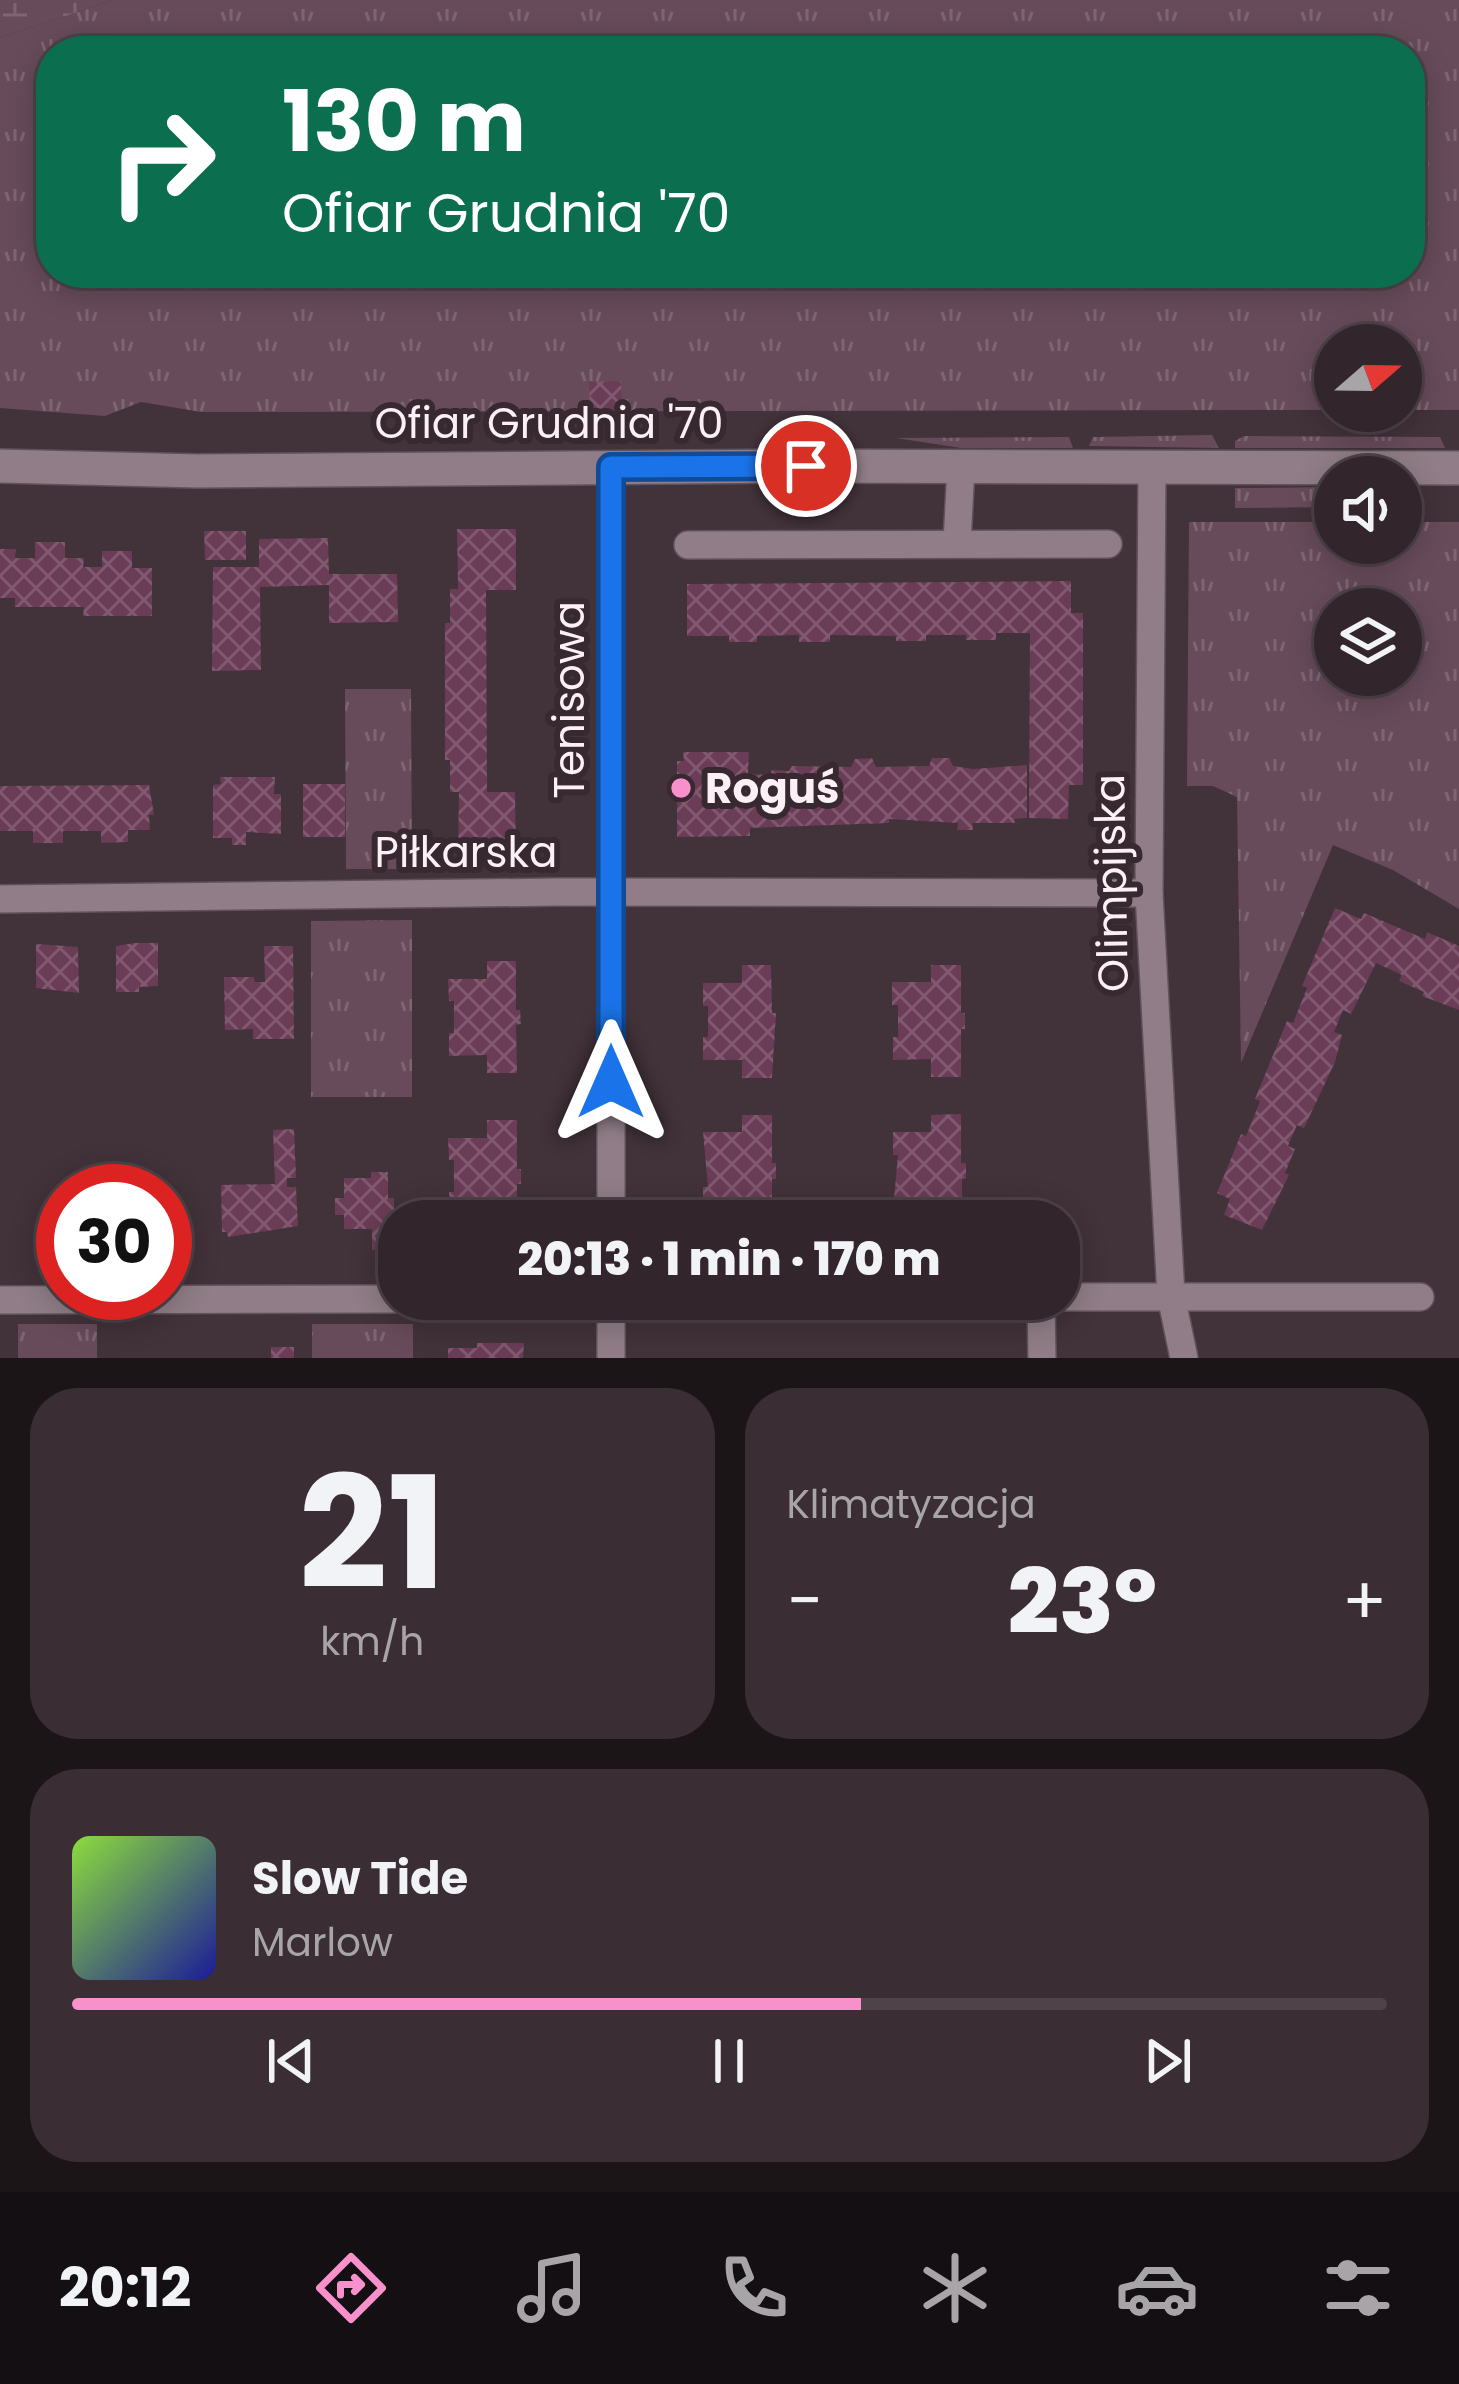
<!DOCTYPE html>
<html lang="pl">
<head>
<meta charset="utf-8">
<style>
  body { margin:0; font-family:Poppins,sans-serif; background:#3a2e34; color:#f1f3f6; height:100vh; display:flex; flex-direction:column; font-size:45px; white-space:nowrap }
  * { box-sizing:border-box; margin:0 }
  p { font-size:39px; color:#a8a5a9 }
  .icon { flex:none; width:66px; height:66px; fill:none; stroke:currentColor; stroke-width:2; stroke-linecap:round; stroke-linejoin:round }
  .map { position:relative; height:1358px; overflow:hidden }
  .sheet { display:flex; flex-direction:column; gap:30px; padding:30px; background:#1c1518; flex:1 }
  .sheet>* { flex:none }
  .top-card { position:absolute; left:36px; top:36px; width:1389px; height:252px; border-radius:48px; box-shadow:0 6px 30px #0003,0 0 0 3px #4d4348; background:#0b6e4f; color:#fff; overflow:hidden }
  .needle { width:78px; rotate:70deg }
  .buttons { position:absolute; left:1314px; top:324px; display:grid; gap:24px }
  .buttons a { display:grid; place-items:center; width:108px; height:108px; border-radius:50%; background:#32262c; box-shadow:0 6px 30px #0003,0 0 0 3px #4d4348; font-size:60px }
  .speed { position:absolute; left:36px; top:1164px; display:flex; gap:24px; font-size:60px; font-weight:700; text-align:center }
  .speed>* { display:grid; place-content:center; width:156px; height:156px; border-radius:50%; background:#32262c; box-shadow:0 6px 30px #0003,0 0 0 3px #4d4348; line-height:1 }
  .speed .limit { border:18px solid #d22; background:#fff; color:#111 }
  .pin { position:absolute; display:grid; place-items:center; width:102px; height:102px; color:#fff; margin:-51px; border:6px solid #fff; border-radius:50%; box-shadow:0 3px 12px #0007 }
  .me { position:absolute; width:132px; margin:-66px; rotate:0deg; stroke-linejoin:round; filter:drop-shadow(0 0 9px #0008) }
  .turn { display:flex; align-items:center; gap:42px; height:252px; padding:0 48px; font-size:54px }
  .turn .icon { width:156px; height:156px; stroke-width:2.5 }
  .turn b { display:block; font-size:84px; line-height:102px }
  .big { font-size:90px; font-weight:800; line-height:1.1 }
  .sheet .tile { flex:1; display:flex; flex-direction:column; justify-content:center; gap:18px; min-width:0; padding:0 42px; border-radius:48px; background:#3a2e34 }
  .sheet .dial { align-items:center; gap:0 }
  .dial b { font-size:156px; line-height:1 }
  .song { display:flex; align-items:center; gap:36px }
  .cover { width:144px; height:144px; border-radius:18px; background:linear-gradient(135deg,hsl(90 70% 55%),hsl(240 70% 35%)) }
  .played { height:12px; border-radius:6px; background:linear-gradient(90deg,#f890cb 60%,#4d4348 60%) }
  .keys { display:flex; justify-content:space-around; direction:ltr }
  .heat { display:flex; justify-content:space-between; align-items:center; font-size:66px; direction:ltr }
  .sheet .tiles { flex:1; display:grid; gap:30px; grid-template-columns:1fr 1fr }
  .tile:last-child { grid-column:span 2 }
  .trip { position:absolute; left:378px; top:1200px; width:702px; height:120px; border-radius:48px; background:#32262c; box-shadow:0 6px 30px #0003,0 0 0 3px #4d4348; font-weight:800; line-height:120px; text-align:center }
  .tab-bar { display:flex; height:192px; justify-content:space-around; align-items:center; background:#140f12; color:#a8a5a9 }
  .tab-bar .icon { width:84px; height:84px }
  .tab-bar .selected { color:#f890cb }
  .tab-bar b { font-size:54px; color:#f1f3f6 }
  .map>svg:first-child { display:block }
  .grass { fill:url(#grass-tufts); fill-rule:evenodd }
  .wetland { fill:url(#wetland-marsh) }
  .building { fill:url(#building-cross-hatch) }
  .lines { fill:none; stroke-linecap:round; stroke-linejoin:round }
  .minor-casing { stroke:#5f5259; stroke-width:30 }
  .tertiary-casing { stroke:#5f5259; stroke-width:36 }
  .minor { stroke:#907d87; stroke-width:27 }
  .tertiary { stroke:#907d87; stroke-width:33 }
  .route-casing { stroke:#114b97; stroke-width:30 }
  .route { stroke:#1a73e8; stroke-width:21 }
  .poi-dot { fill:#f890cb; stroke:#382830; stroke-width:4.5 }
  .labels { text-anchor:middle; stroke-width:12; stroke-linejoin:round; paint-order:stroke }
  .street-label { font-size:42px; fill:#fbf0f5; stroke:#382830 }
  .poi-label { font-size:42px; font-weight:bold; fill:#fbf0f5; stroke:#382830; text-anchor:start }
</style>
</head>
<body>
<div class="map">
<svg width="1459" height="1358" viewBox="0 0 1459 1358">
  <defs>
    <pattern id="grass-tufts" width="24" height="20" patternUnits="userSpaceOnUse" patternTransform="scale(3)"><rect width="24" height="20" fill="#674b5a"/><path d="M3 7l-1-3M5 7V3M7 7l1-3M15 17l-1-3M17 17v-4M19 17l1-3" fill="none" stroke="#7e6572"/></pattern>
    <pattern id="wetland-marsh" width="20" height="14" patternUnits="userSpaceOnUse" patternTransform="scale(3)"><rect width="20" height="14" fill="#674b5a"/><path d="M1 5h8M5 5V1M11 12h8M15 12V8" fill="none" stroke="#7e6572"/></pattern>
    <pattern id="building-cross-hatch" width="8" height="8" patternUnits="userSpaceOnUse" patternTransform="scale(3)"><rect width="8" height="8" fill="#6a3c56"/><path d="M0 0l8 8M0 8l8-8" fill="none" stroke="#80586f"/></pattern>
  </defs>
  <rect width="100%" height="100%" fill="#42323a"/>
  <g class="grass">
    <path d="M 114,0 L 1459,0 L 1459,410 L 1401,410 L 1401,345 L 1335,345 L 1335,410 L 201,412 L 141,402 L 105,416 L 0,408 L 0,38 ZM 51,51 L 1410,51 L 1410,273 L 51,273 Z"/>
    <path d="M 1212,435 L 1219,448 L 1089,446 L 1093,437 Z"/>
    <path d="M 1244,436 L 1440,437 L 1445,448 L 1235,448 L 1235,441 Z"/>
    <path d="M 1069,437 L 1073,448 L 961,448 L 896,438 Z"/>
    <path d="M 1335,487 L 1335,507 L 1235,508 L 1235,488 Z"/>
    <path d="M 1189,522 L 1335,522 L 1335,543 L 1401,543 L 1401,522 L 1459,522 L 1459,909 L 1393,870 L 1333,845 L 1241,1063 L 1237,797 L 1213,786 L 1187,786 ZM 1335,609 L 1401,609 L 1401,675 L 1335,675 Z"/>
    <path d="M 345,689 L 411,689 L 412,869 L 346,869 Z"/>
    <path d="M 412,920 L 412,1097 L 311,1097 L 311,921 Z"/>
    <rect x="18" y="1324" width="79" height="34"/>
    <rect x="312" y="1324" width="101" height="34"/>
  </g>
  <path class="wetland" d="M 0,0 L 114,0 L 0,38 Z"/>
  <g class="building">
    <path d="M 621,381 L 622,410 L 590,411 L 589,382 Z"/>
    <path d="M 457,529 L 516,529 L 516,590 L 486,590 L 487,792 L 515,792 L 516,852 L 458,852 L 459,792 L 450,792 L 450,760 L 445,760 L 445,623 L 450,623 L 450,589 L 458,589 Z"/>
    <path d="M 204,531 L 246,531 L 246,560 L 205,560 Z"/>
    <path d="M 328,538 L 329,574 L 397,574 L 398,622 L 329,623 L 329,585 L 260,587 L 261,670 L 212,671 L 213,567 L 259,567 L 259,539 Z"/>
    <path d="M 35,542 L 65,542 L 65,558 L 84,558 L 83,567 L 102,567 L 102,551 L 132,551 L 132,568 L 152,568 L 152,616 L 83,616 L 84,607 L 15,607 L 15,598 L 0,598 L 0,549 L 16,549 L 15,558 L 35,558 Z"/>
    <path d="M 1071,581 L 1071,613 L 1083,613 L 1083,785 L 1069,785 L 1068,819 L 1029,818 L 1030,633 L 996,633 L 996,640 L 966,640 L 966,635 L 926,635 L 926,641 L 896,641 L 896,636 L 830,635 L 830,642 L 799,642 L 799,635 L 757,636 L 757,642 L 729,642 L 729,636 L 687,636 L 687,584 Z"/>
    <path d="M 683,752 L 749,752 L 748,774 L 770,775 L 772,770 L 789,771 L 792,766 L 851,767 L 855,759 L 872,758 L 876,767 L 929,766 L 932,758 L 949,758 L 953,766 L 973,769 L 1027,765 L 1027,818 L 1014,819 L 1015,823 L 972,823 L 973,830 L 957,830 L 958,823 L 889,819 L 889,823 L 750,828 L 750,836 L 677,837 L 677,761 L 684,761 Z"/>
    <path d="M 220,777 L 275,777 L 274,794 L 281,794 L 281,834 L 246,832 L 246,845 L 232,845 L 232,838 L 213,838 L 213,785 L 221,784 Z"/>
    <rect x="303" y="784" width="42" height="53"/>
    <path d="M 149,785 L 154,815 L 149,815 L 150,830 L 128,830 L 128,842 L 101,843 L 101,831 L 63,831 L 63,843 L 33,843 L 33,831 L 0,831 L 0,786 Z"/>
    <path d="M 1335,908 L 1361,919 L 1364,913 L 1425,939 L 1427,932 L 1459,946 L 1459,1010 L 1422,996 L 1424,992 L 1399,981 L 1402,975 L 1376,963 L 1351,1014 L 1343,1010 L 1334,1032 L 1342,1035 L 1335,1062 L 1304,1128 L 1297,1125 L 1288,1146 L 1295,1149 L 1285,1173 L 1289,1175 L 1262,1230 L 1224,1215 L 1230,1199 L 1217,1193 L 1241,1134 L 1246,1136 L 1253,1119 L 1260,1101 L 1255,1099 L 1287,1021 L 1293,1023 L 1307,988 L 1302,986 Z"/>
    <path d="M 135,943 L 158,943 L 158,986 L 139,987 L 139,992 L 116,992 L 116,946 Z"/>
    <path d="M 36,944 L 78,947 L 79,993 L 36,988 Z"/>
    <path d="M 264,946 L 293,946 L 294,1039 L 253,1039 L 253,1029 L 225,1030 L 224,977 L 254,977 L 255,982 L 265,982 Z"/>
    <path d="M 487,961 L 516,961 L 516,1010 L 520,1010 L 521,1024 L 516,1025 L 517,1073 L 487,1073 L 487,1055 L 449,1056 L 449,1033 L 454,1033 L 454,1001 L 449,1001 L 448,979 L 487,979 Z"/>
    <path d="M 742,965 L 771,965 L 772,1013 L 776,1013 L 772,1078 L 742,1078 L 742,1060 L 703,1060 L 703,1037 L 708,1037 L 708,1006 L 703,1006 L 703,983 L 742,983 Z"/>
    <path d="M 931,965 L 961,965 L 961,1013 L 965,1013 L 965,1029 L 961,1029 L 961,1077 L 931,1077 L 931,1059 L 893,1060 L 893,1037 L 898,1037 L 898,1005 L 892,1005 L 892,982 L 931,982 Z"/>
    <path d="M 961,1114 L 961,1163 L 966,1163 L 966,1179 L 962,1178 L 962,1221 L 932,1221 L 932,1209 L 893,1209 L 898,1155 L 893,1155 L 893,1132 L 931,1132 L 931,1115 Z"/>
    <path d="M 742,1115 L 772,1115 L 772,1163 L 776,1163 L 776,1179 L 772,1179 L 772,1221 L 742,1221 L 742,1210 L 703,1210 L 703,1187 L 708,1187 L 703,1132 L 742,1132 Z"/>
    <path d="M 487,1120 L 517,1120 L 517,1169 L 521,1169 L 521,1184 L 517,1184 L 517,1221 L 488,1221 L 488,1214 L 449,1214 L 449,1192 L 454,1192 L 454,1160 L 449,1160 L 448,1138 L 487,1138 Z"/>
    <path d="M 294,1129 L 296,1178 L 287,1178 L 287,1187 L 296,1187 L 298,1226 L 228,1237 L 227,1232 L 222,1232 L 221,1185 L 275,1184 L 273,1130 Z"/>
    <path d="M 118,1172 L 135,1173 L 135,1191 L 90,1191 L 90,1178 L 118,1178 Z"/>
    <path d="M 371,1172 L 388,1172 L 388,1198 L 394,1198 L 394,1250 L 372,1250 L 372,1229 L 344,1229 L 344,1215 L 335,1215 L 335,1198 L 344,1198 L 344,1178 L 371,1178 Z"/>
    <path d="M 477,1343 L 524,1343 L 523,1358 L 448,1358 L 448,1348 L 477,1348 Z"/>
    <rect x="271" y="1347" width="23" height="11"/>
  </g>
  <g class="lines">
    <defs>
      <g id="minor">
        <path d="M 1152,468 L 1149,893 L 1171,1296 L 1184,1358"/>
        <path d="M 957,543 L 961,467"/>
        <path d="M 688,545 L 1108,544"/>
        <path d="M 0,899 L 558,892 L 1149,893"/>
        <path d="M 611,1221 L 611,467"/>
        <path d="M 1059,1297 L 1420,1297"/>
        <path d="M 611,1299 L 611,1358"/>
        <path d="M 1041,1299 L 1042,1358"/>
        <path d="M 0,1300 L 399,1299"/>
      </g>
      <path id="tertiary" d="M 0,466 L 198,471 L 806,466 L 1459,468"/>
    </defs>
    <use href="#minor" class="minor-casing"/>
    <use href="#tertiary" class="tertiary-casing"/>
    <use href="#minor" class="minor"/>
    <use href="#tertiary" class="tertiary"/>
  </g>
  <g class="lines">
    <defs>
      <path id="route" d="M 611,1082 L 611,467 L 806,466"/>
    </defs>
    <use href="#route" class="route-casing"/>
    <use href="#route" class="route"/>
  </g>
  <circle class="poi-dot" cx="681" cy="788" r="12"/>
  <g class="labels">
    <g class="street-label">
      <text x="549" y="438">Ofiar Grudnia '70</text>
      <text transform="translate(569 700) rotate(-90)" y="15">Tenisowa</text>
      <text x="466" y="867">Piłkarska</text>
      <text transform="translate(1111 883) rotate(-91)" y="15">Olimpijska</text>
    </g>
    <g class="poi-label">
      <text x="705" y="803">Roguś</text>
    </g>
  </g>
</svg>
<div class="buttons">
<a><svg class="needle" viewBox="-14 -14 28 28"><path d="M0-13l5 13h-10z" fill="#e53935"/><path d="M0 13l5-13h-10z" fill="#a8a5a9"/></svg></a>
<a><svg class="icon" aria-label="sound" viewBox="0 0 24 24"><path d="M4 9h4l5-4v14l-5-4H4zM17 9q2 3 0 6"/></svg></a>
<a><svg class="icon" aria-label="layers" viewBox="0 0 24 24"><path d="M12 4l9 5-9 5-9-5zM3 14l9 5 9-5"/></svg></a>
</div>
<div class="speed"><div class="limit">30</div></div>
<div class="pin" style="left:806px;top:466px;background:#d93025"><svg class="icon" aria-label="arrive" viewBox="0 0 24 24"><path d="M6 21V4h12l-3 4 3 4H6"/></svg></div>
<svg class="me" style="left:611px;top:1082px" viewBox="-20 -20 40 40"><path d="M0-17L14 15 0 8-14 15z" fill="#1a73e8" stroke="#fff" stroke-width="4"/></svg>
<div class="trip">20:13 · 1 min · 170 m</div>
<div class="top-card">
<div class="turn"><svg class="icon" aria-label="right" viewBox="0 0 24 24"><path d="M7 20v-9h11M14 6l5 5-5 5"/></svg><div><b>130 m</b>Ofiar Grudnia '70</div></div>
</div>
</div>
<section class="sheet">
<div class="tiles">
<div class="tile dial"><b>21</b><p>km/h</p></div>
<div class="tile"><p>Klimatyzacja</p>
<div class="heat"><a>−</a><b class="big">23°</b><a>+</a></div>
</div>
<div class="tile">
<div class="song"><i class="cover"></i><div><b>Slow Tide</b><p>Marlow</p></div></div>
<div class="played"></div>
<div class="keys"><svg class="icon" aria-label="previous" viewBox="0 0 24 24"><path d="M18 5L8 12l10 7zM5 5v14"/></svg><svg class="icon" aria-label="pause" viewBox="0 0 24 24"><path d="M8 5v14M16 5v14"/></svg><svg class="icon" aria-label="next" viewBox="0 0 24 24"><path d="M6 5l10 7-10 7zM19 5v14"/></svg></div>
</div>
</div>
</section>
<nav class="tab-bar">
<b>20:12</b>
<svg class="icon selected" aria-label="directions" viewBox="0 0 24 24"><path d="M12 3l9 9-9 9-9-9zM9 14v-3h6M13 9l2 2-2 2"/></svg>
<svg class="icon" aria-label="music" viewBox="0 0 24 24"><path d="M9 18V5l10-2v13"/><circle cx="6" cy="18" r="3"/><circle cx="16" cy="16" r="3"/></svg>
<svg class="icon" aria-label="phone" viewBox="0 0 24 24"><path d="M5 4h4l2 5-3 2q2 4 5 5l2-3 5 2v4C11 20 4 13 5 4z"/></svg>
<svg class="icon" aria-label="climate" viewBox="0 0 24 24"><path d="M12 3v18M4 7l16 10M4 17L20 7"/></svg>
<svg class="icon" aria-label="car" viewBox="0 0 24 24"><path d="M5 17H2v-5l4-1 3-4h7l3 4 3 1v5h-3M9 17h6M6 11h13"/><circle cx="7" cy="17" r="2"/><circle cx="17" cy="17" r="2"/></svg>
<svg class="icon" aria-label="filters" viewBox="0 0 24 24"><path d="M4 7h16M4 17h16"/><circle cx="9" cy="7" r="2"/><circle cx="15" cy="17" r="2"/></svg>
</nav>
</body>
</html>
